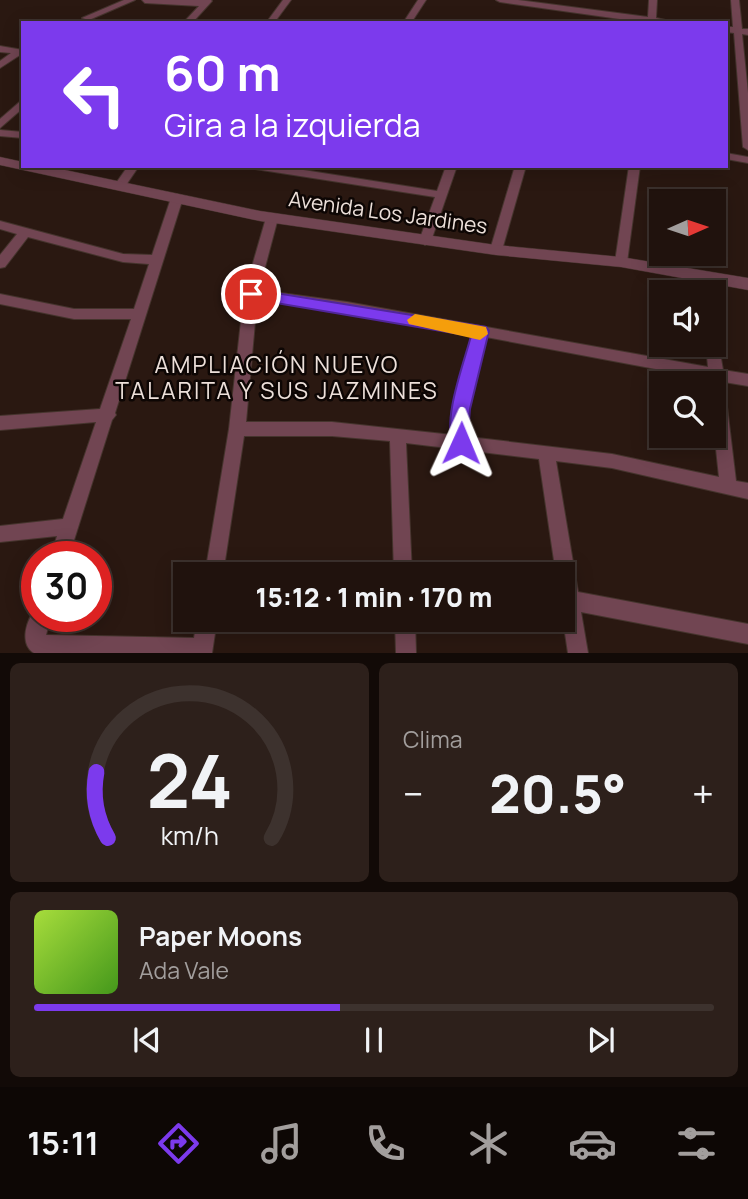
<!DOCTYPE html>
<html lang="es">
<head>
<meta charset="utf-8">
<style>
  body { margin:0; font-family:Manrope,sans-serif; background:#2d201b; color:#f1f3f6; height:100vh; display:flex; flex-direction:column; font-size:26px; white-space:nowrap }
  * { box-sizing:border-box; margin:0 }
  p { font-size:23px; color:#a29e9d }
  .icon { flex:none; width:38px; height:38px; fill:none; stroke:currentColor; stroke-width:2; stroke-linecap:round; stroke-linejoin:round }
  .map { position:relative; height:653px; overflow:hidden }
  .details { display:flex; flex-direction:column; gap:10px; padding:10px; background:#120a07; flex:1 }
  .details>* { flex:none }
  .banner { position:absolute; left:21px; top:21px; width:707px; height:147px; border-radius:0px; box-shadow:0 4px 18px #0003,0 0 0 2px #3d322e; background:#7c3aed; color:#fff; overflow:hidden }
  .needle { width:46px; rotate:87deg }
  .controls { position:absolute; left:649px; top:189px; display:grid; gap:14px }
  .controls a { display:grid; place-items:center; width:77px; height:77px; border-radius:0px; background:#20120d; box-shadow:0 4px 18px #0003,0 0 0 2px #3d322e; font-size:35px }
  .speed { position:absolute; left:21px; top:541px; display:flex; gap:14px; font-size:35px; font-weight:700; text-align:center }
  .speed>* { display:grid; place-content:center; width:91px; height:91px; border-radius:50%; background:#20120d; box-shadow:0 4px 18px #0003,0 0 0 2px #3d322e; line-height:1 }
  .speed .limit { border:10px solid #d22; background:#fff; color:#111 }
  .pin { position:absolute; display:grid; place-items:center; width:60px; height:60px; color:#fff; margin:-30px; border:4px solid #fff; border-radius:50%; box-shadow:0 2px 7px #0007 }
  .me { position:absolute; width:77px; margin:-38px; rotate:1deg; stroke-linejoin:round; filter:drop-shadow(0 0 5px #0008) }
  .turn { display:flex; align-items:center; gap:24px; height:147px; padding:0 28px; font-size:32px }
  .turn .icon { width:91px; height:91px; stroke-width:2.5 }
  .turn b { display:block; font-size:49px; line-height:60px }
  .big { font-size:52px; font-weight:800; line-height:1.1 }
  .details .tile { flex:1; display:flex; flex-direction:column; justify-content:center; gap:10px; min-width:0; padding:0 24px; border-radius:10px; background:#2d201b }
  .details .dial { align-items:center; gap:0 }
  .dial svg { height:182px; overflow:visible; fill:none; stroke:#3d322e; stroke-width:7; stroke-linecap:round; text-anchor:middle }
  .dial text { fill:#f1f3f6; stroke:none }
  .song { display:flex; align-items:center; gap:21px }
  .cover { width:84px; height:84px; border-radius:10px; background:linear-gradient(135deg,hsl(80 70% 55%),hsl(100 70% 35%)) }
  .played { height:7px; border-radius:4px; background:linear-gradient(90deg,#7c3aed 45%,#3d322e 45%) }
  .keys { display:flex; justify-content:space-around; direction:ltr }
  .heat { display:flex; justify-content:space-between; align-items:center; font-size:38px; direction:ltr }
  .details .tiles { flex:1; display:grid; gap:10px; grid-template-columns:1fr 1fr }
  .tile:last-child { grid-column:span 2 }
  .trip { position:absolute; left:173px; top:562px; width:402px; height:70px; border-radius:0px; background:#20120d; box-shadow:0 4px 18px #0003,0 0 0 2px #3d322e; font-weight:800; line-height:70px; text-align:center }
  .dock { display:flex; height:112px; justify-content:space-around; align-items:center; background:#0d0705; color:#a29e9d }
  .dock .icon { width:49px; height:49px }
  .dock .current { color:#7c3aed }
  .dock b { font-size:32px; color:#f1f3f6 }
  .map>svg:first-child { display:block }
  .lines { fill:none; stroke-linecap:round; stroke-linejoin:round }
  .minor-casing { stroke:#45342d; stroke-width:2 }
  .tertiary-casing { stroke:#45342d; stroke-width:1 }
  .minor { fill:#714552; fill-rule:evenodd }
  .tertiary { fill:#714552; fill-rule:evenodd }
  .route { fill:#7c3aed; stroke:#51269a; stroke-width:2 }
  .slow { fill:#f59e0b }
  .labels { text-anchor:middle; stroke-width:5; stroke-linejoin:round; paint-order:stroke }
  .street-label { font-size:21px; fill:#ede0da; stroke:#0d0604 }
  .neighbourhood-label { font-size:23px; letter-spacing:2px; fill:#ede0da; stroke:#0d0604 }
</style>
</head>
<body>
<div class="map">
<svg width="748" height="653" viewBox="0 0 748 653">
  <rect width="100%" height="100%" fill="#2a1811"/>
  <g class="lines">
    <defs>
      <g id="minor">
        <path d="M 124,0 L 135,0 L 89,20 L 82,18 Z"/>
        <path d="M 142,0 L 211,0 L 212,1 L 192,23 L 183,23 L 199,6 L 145,3 Z"/>
        <path d="M 283,0 L 291,0 L 274,23 L 266,23 Z"/>
        <path d="M 418,0 L 426,0 L 411,23 L 403,23 Z"/>
        <path d="M 496,0 L 518,0 L 648,17 L 649,0 L 657,0 L 656,18 L 680,23 L 648,23 L 500,2 Z"/>
        <path d="M 731,0 L 739,0 L 742,29 L 748,29 L 748,35 L 742,34 L 748,93 L 748,150 L 743,147 L 734,33 L 726,32 L 726,27 L 733,27 Z"/>
        <path d="M 0,46 L 23,50 L 23,56 L 20,55 L 0,68 L 0,61 L 11,53 L 0,52 Z"/>
        <path d="M 23,99 L 23,108 L 0,128 L 0,119 Z"/>
        <path d="M 0,130 L 23,132 L 23,138 L 0,136 Z"/>
        <path d="M 726,153 L 748,157 L 748,163 L 726,159 Z"/>
        <path d="M 128,166 L 139,166 L 124,188 L 116,188 L 114,186 Z"/>
        <path d="M 250,166 L 278,166 L 437,191 L 446,166 L 457,166 L 431,241 L 425,245 L 419,241 L 435,197 L 255,169 Z"/>
        <path d="M 515,166 L 526,166 L 502,250 L 496,254 L 490,250 Z"/>
        <path d="M 629,166 L 640,166 L 627,262 L 621,266 L 615,262 Z"/>
        <path d="M 177,194 L 183,198 L 115,413 L 116,415 L 112,420 L 69,556 L 51,556 L 57,536 L 0,542 L 0,526 L 63,519 L 96,422 L 0,430 L 0,416 L 100,409 L 131,319 L 74,319 L 0,304 L 0,294 L 74,309 L 134,309 L 149,264 L 123,262 L 28,237 L 5,267 L 0,268 L 0,255 L 17,234 L 0,229 L 0,221 L 123,254 L 152,255 L 171,198 Z"/>
        <path d="M 272,214 L 278,218 L 259,290 L 347,302 L 708,367 L 706,345 L 714,345 L 714,340 L 718,341 L 723,370 L 748,374 L 748,386 L 724,382 L 736,481 L 748,483 L 748,499 L 612,468 L 556,461 L 578,592 L 748,624 L 748,644 L 581,612 L 588,653 L 568,653 L 563,620 L 564,574 L 556,574 L 539,459 L 406,443 L 412,574 L 394,574 L 390,441 L 332,436 L 244,436 L 223,574 L 205,574 L 229,429 L 244,294 L 266,218 ZM 257,300 L 347,312 L 472,335 L 453,409 L 453,435 L 332,422 L 246,422 ZM 486,337 L 709,379 L 710,383 L 714,383 L 714,430 L 719,477 L 612,454 L 469,437 L 469,409 Z"/>
        <path d="M 711,273 L 718,277 L 718,292 L 714,296 L 714,292 L 704,292 L 704,277 Z"/>
        <path d="M 37,608 L 37,616 L 51,616 L 46,635 L 194,638 L 197,620 L 217,620 L 212,653 L 34,653 C 19,644 26,619 37,608 Z"/>
        <path d="M 395,620 L 415,620 L 416,653 L 396,653 Z"/>
      </g>
      <path id="tertiary" d="M 0,157 L 23,162 L 23,166 L 46,166 L 260,211 L 496,245 L 621,257 L 748,278 L 748,290 L 621,267 L 496,255 L 260,221 L 0,165 Z"/>
    </defs>
    <use href="#minor" class="minor-casing"/>
    <use href="#tertiary" class="tertiary-casing"/>
    <use href="#minor" class="minor"/>
    <use href="#tertiary" class="tertiary"/>
  </g>
  <path class="route" d="M 251,289 L 486,327 L 489,331 L 470,409 L 467,448 L 454,448 C 441,422 464,363 471,336 L 246,298 L 244,294 Z"/>
  <path class="slow" d="M 415,314 L 481,326 L 486,327 L 488,334 L 480,340 L 409,324 L 407,320 Z"/>
  <g class="labels">
    <g class="street-label">
      <text transform="translate(388 213) rotate(8)" y="7">Avenida Los Jardines</text>
    </g>
    <g class="neighbourhood-label">
      <text x="277" y="373">AMPLIACIÓN NUEVO<tspan x="277" dy="26">TALARITA Y SUS JAZMINES</tspan></text>
    </g>
  </g>
</svg>
<div class="controls">
<a><svg class="needle" viewBox="-14 -14 28 28"><path d="M0-13l5 13h-10z" fill="#e53935"/><path d="M0 13l5-13h-10z" fill="#a29e9d"/></svg></a>
<a><svg class="icon" aria-label="sound" viewBox="0 0 24 24"><path d="M4 9h4l5-4v14l-5-4H4zM17 9q2 3 0 6"/></svg></a>
<a><svg class="icon" aria-label="search" viewBox="0 0 24 24"><circle cx="10" cy="10" r="6"/><path d="M15 15l6 6"/></svg></a>
</div>
<div class="speed"><div class="limit">30</div></div>
<div class="pin" style="left:251px;top:294px;background:#d93025"><svg class="icon" aria-label="arrive" viewBox="0 0 24 24"><path d="M6 21V4h12l-3 4 3 4H6"/></svg></div>
<svg class="me" style="left:461px;top:443px" viewBox="-20 -20 40 40"><path d="M0-17L14 15 0 8-14 15z" fill="#7c3aed" stroke="#fff" stroke-width="4"/></svg>
<div class="trip">15:12 · 1 min · 170 m</div>
<div class="banner">
<div class="turn"><svg class="icon" aria-label="left" viewBox="0 0 24 24"><path d="M17 20v-9H6M10 6l-5 5 5 5"/></svg><div><b>60 m</b>Gira a la izquierda</div></div>
</div>
</div>
<section class="details">
<div class="tiles">
<div class="tile dial"><svg viewBox="0 0 100 80">
<path d="M14 69A42 42 0 1 1 86 69"/>
<path d="M14 69A42 42 0 0 1 9 40" stroke="#7c3aed"/>
<text x="50" y="56" font-size="32" font-weight="700">24</text>
<text x="50" y="72" font-size="11">km/h</text>
</svg></div>
<div class="tile"><p>Clima</p>
<div class="heat"><a>−</a><b class="big">20.5°</b><a>+</a></div>
</div>
<div class="tile">
<div class="song"><i class="cover"></i><div><b>Paper Moons</b><p>Ada Vale</p></div></div>
<div class="played"></div>
<div class="keys"><svg class="icon" aria-label="previous" viewBox="0 0 24 24"><path d="M18 5L8 12l10 7zM5 5v14"/></svg><svg class="icon" aria-label="pause" viewBox="0 0 24 24"><path d="M8 5v14M16 5v14"/></svg><svg class="icon" aria-label="next" viewBox="0 0 24 24"><path d="M6 5l10 7-10 7zM19 5v14"/></svg></div>
</div>
</div>
</section>
<nav class="dock">
<b>15:11</b>
<svg class="icon current" aria-label="directions" viewBox="0 0 24 24"><path d="M12 3l9 9-9 9-9-9zM9 14v-3h6M13 9l2 2-2 2"/></svg>
<svg class="icon" aria-label="music" viewBox="0 0 24 24"><path d="M9 18V5l10-2v13"/><circle cx="6" cy="18" r="3"/><circle cx="16" cy="16" r="3"/></svg>
<svg class="icon" aria-label="phone" viewBox="0 0 24 24"><path d="M5 4h4l2 5-3 2q2 4 5 5l2-3 5 2v4C11 20 4 13 5 4z"/></svg>
<svg class="icon" aria-label="climate" viewBox="0 0 24 24"><path d="M12 3v18M4 7l16 10M4 17L20 7"/></svg>
<svg class="icon" aria-label="car" viewBox="0 0 24 24"><path d="M5 17H2v-5l4-1 3-4h7l3 4 3 1v5h-3M9 17h6M6 11h13"/><circle cx="7" cy="17" r="2"/><circle cx="17" cy="17" r="2"/></svg>
<svg class="icon" aria-label="filters" viewBox="0 0 24 24"><path d="M4 7h16M4 17h16"/><circle cx="9" cy="7" r="2"/><circle cx="15" cy="17" r="2"/></svg>
</nav>
</body>
</html>
